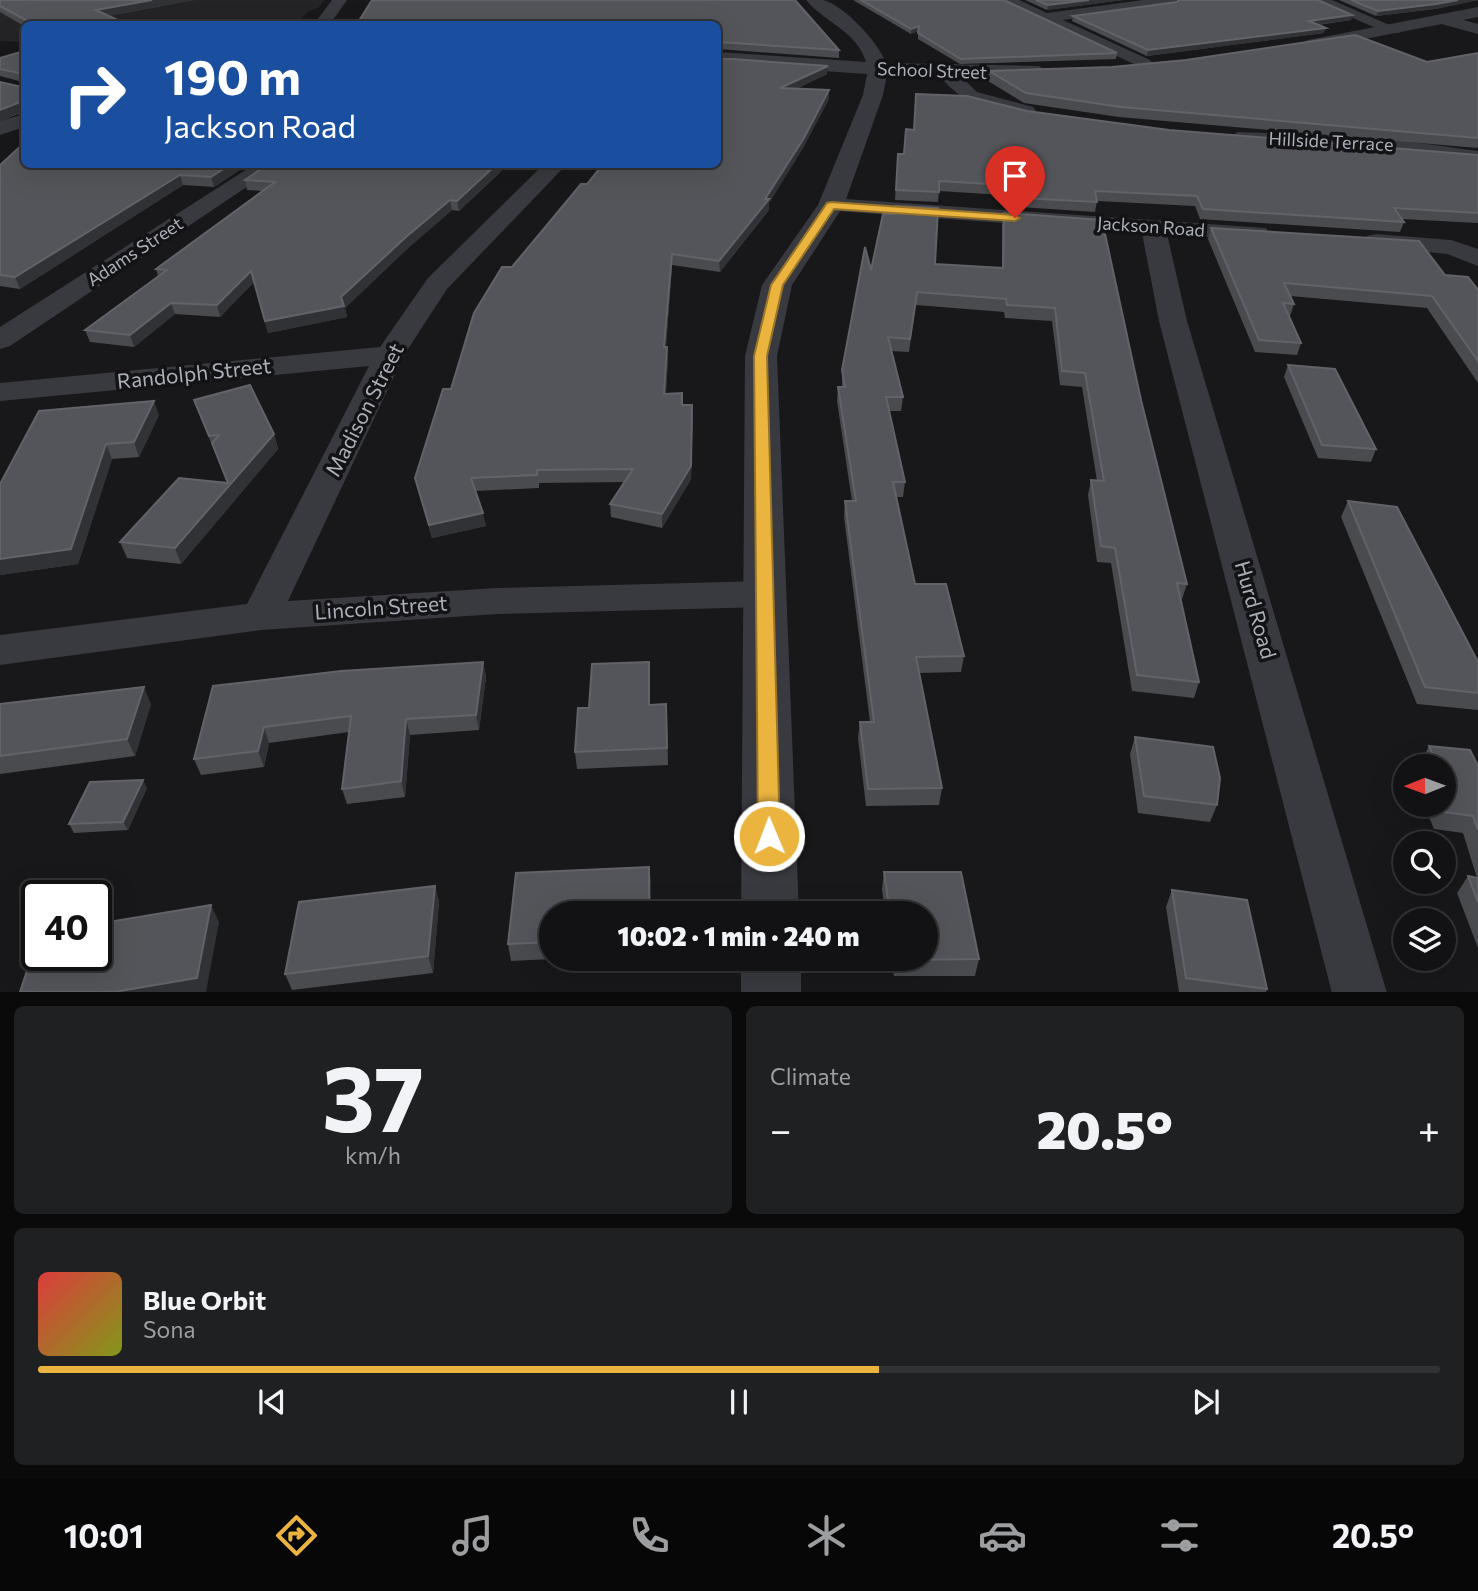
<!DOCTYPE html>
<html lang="en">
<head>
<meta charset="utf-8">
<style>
  body { margin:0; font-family:Commissioner,sans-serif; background:#1f2022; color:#f1f3f6; height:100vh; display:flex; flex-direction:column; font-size:26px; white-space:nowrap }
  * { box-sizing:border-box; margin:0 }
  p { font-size:23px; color:#9c9ea0 }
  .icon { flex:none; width:38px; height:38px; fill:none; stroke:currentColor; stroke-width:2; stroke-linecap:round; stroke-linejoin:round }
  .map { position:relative; height:992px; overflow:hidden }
  .panel { display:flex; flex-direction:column; gap:14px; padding:14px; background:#0a0a0b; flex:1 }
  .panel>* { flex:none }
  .banner { position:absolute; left:21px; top:21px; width:700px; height:147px; border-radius:10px; box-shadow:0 7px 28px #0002,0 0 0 2px #313234; background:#1a4fa0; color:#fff; overflow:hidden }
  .needle { width:46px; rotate:269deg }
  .fabs { position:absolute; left:1393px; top:754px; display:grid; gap:14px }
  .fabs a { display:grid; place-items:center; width:63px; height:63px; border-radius:50%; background:#121214; box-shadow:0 7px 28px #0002,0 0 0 2px #313234; font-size:35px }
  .speed { position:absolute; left:21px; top:880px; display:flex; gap:14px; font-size:35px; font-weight:700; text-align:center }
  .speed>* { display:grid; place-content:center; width:91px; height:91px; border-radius:50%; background:#121214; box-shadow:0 7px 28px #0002,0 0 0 2px #313234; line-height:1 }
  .speed .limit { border:4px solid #111; border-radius:10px; background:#fff; color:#111 }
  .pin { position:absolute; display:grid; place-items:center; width:60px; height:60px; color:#fff; margin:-72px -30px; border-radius:50% 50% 50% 0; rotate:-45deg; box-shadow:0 0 7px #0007 }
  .pin .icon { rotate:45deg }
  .me { position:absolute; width:77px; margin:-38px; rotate:359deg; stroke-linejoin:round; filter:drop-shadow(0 0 5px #0008) }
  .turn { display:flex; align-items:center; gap:24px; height:147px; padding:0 28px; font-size:32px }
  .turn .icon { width:91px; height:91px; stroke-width:2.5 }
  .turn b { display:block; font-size:49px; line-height:60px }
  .big { font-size:52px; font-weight:800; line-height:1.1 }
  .panel .tile { flex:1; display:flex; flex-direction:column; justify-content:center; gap:10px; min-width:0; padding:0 24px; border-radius:10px; background:#1f2022 }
  .panel .dial { align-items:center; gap:0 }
  .dial b { font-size:91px; line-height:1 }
  .song { display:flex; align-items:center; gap:21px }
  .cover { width:84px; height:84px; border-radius:10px; background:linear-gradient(135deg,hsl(0 70% 55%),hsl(70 70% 35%)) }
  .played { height:7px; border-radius:4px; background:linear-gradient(90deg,#ebb43f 60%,#313234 60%) }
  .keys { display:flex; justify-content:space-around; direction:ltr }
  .heat { display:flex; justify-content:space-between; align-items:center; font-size:38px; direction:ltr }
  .panel .tiles { flex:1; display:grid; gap:14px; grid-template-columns:1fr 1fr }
  .tile:last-child { grid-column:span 2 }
  .trip { position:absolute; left:539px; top:901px; width:399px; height:70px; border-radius:35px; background:#121214; box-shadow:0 7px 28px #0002,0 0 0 2px #313234; font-weight:800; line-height:70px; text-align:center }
  .tabs { display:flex; height:112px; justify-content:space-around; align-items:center; background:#070708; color:#9c9ea0 }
  .tabs .icon { width:49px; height:49px }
  .tabs .selected { color:#ebb43f }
  .tabs b { font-size:32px; color:#f1f3f6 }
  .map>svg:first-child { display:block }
  .built { fill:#242427 }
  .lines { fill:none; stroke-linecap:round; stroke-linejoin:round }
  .minor { fill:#393a3f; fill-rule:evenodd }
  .tertiary { fill:#393a3f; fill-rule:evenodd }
  .wall { fill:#494b4f }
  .shaded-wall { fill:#313235 }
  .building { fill:#54555a; stroke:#626369; stroke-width:2 }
  .route { fill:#ebb43f; stroke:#997529; stroke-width:2 }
  .labels { text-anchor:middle; stroke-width:7; stroke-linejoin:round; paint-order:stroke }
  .far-street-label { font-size:18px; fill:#abafb9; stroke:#131315 }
  .street-label { font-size:21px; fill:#abafb9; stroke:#131315 }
</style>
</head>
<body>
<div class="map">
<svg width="1478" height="993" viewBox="0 0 1478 993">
  <rect width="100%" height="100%" fill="#18181a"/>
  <path class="built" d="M 0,0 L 325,0 L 318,8 L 307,12 L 297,24 L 24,24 L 24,42 L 0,41 Z"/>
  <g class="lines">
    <g class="minor">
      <path d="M 332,0 L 347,0 L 330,24 L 314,24 Z"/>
      <path d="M 1000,0 L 1019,0 L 1047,13 L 1143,0 L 1183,0 L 1176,4 L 1063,20 L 1150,60 L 1153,64 L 1150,68 L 1144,69 Z"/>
      <path d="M 1312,0 L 1332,0 L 1401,30 L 1399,33 L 1387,33 Z"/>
      <path d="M 1444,15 L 1478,24 L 1478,34 L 1438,23 L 1436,20 Z"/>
      <path d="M 946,67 L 952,68 L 977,92 L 1033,107 L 1036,111 L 1026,117 C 990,110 959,104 937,72 Z"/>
      <path d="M 1238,132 L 1375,137 L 1478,151 L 1478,163 L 1375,149 L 1231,142 L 1228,138 Z"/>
      <path d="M 255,164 L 281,164 L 10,346 L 0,349 L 0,327 Z"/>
      <path d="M 544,164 L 567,164 L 447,289 L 404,355 L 288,601 L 497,588 L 765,581 L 779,585 L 784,594 L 779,603 L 765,607 L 497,614 L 261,630 L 0,665 L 0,635 L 247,604 L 369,366 L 0,401 L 0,383 L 380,347 L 428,278 Z"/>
      <path d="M 831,198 L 1266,228 L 1269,233 L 1266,238 L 1257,240 L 1167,234 L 1187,321 L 1387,993 L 1332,993 L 1159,321 L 1142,233 L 823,210 L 819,205 L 823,200 Z"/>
      <path d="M 1376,234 L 1451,240 L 1478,249 L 1478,266 L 1447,254 L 1367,246 L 1364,241 L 1367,236 Z"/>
    </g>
    <g class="tertiary">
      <path d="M 806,0 C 811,0 818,0 823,0 C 844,5 879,43 886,63 L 1039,66 L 1049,72 L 1039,78 L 887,75 L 883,95 L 844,205 L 792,285 L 777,356 L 799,914 L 741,914 L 745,356 L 762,285 L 818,205 L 863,95 L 867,74 L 718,64 L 718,52 L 866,62 C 857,31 825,23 806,0 Z"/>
      <path d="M 1478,7 L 1478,17 L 1308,50 L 1299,45 L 1308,40 Z"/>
      <path d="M 24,114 L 24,127 L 0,135 L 0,121 Z"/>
      <rect x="741" y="959" width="60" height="34"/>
    </g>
  </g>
  <g class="wall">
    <path d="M 0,0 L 194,0 L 108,16 L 126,24 L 24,24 L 24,26 L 0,12 Z"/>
    <path d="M 372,0 L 839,50 L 839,58 L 718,49 Z"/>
    <path d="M 853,0 L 1004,0 L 1117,53 L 1116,59 L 960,64 L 918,39 L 918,31 L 911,34 Z"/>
    <path d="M 1025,0 L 1123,0 L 1047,10 Z"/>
    <path d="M 1339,0 L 1478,0 L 1435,9 L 1376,16 Z"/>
    <path d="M 1177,2 L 1352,15 L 1351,20 L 1318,25 L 1324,33 L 1147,56 L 1072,21 L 1073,16 Z"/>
    <path d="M 24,51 L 24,118 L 23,112 L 0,121 L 22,87 L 23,82 L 0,76 L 0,58 Z"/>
    <path d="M 1478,53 L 1478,146 L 1477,148 L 1119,117 L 1024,103 L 988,81 L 989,71 L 1427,62 Z"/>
    <path d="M 718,58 L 827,74 L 796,89 L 829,99 L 803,148 L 769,203 L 769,210 L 720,272 L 672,265 L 666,347 L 667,347 L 668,359 L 666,394 L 683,405 L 693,417 L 691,479 L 662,528 L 611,517 L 610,504 L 624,482 L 539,483 L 539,488 L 475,491 L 486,526 L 432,538 L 415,478 L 451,389 L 512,267 L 587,184 Z"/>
    <path d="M 1027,111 L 1169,130 L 1478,155 L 1478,223 L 1402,219 L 1404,222 L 1400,232 L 1200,219 L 1195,206 L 1097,201 L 1095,212 L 1003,206 L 1003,195 L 939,191 L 938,202 L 895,200 L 898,154 L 904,154 Z"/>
    <path d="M 249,164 L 214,187 L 183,185 L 20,289 L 0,286 L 0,165 Z"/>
    <path d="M 268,164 L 509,164 L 459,211 L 452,210 L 408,248 L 345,308 L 347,317 L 268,333 L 254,282 L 220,317 L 175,314 L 134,347 L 90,342 L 85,330 L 158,276 L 156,269 L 263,191 L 247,190 L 245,180 Z"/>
    <path d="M 1004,213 L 1141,400 L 1187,584 L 1182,599 L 1180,599 L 1199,682 L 1194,698 L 1132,691 L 1111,563 L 1097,562 L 1088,495 L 1091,480 L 1097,481 L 1082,387 L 1060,385 L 1052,321 L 1005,318 L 1004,312 L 916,305 L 909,352 L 891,351 L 903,397 L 901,411 L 889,411 L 905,482 L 903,497 L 896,497 L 915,584 L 964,656 L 961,672 L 919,673 L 942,788 L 939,805 L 866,806 L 858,738 L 860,722 L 870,722 L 844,517 L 845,501 L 852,501 L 837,401 L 838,387 L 842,387 L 842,370 L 871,270 L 935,264 L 1002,268 L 1002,225 Z"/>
    <path d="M 1211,228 L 1445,275 L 1478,290 L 1478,383 L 1427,308 L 1290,296 L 1294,304 L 1290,316 L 1289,316 L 1301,343 L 1297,355 L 1255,352 L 1208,239 Z"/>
    <path d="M 1288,365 L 1376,449 L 1371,462 L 1318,458 L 1284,377 Z"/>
    <path d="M 194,400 L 274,434 L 278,449 L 181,564 L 127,558 L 120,542 L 227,483 Z"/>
    <path d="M 159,415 L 139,457 L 112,459 L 78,564 L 0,575 L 0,484 Z"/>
    <path d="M 1348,501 L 1478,662 L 1478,710 L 1417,704 L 1341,517 Z"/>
    <path d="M 483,662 L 486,677 L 479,730 L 410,735 L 405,797 L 347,804 L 342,789 L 349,732 L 269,743 L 264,767 L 201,775 L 194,759 L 213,686 Z"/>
    <path d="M 650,678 L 650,705 L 667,721 L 668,765 L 577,769 L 575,752 L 589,708 Z"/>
    <path d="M 0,704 L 151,704 L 135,756 L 0,774 Z"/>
    <path d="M 1135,737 L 1217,805 L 1210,822 L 1138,813 L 1130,754 Z"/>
    <path d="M 1429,746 L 1478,766 L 1478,948 L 1457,893 L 1468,876 L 1477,878 L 1463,833 L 1434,829 L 1424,805 L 1444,805 L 1444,766 L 1419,766 Z"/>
    <path d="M 147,788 L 128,830 L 74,833 L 69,824 Z"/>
    <path d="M 649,867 L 651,884 L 650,914 L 551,914 L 551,959 L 552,959 L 511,961 L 508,944 L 516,873 Z"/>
    <path d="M 884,872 L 979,959 L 975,976 L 894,976 L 891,959 L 926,959 L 926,914 L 885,914 L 882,889 Z"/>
    <path d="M 435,886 L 439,902 L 433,973 L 292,990 L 285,974 Z"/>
    <path d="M 1172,890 L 1267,989 L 1266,992 L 1179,992 L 1166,907 Z"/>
  </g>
  <g class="shaded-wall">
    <path d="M 152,0 L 194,0 L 98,18 L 96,10 Z"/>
    <path d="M 1089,0 L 1123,0 L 1047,10 L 1048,5 Z"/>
    <path d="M 1458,0 L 1478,0 L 1435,9 L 1376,16 L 1378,11 Z"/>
    <path d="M 1352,15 L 1351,20 L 1307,26 L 1309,21 Z"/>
    <path d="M 919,26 L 918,31 L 911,34 L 911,29 Z"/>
    <path d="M 1326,28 L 1324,33 L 1147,56 L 1148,50 Z"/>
    <path d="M 828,66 L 827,74 L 779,97 L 780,88 Z"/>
    <path d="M 829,90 L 829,99 L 803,148 L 769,203 L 769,210 L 720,272 L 719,261 L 765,199 Z"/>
    <path d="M 20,102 L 23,111 L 0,121 L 0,110 Z"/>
    <path d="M 231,164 L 249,164 L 214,187 L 211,177 Z"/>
    <path d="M 497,164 L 509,164 L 459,211 L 457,201 Z"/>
    <path d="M 180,175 L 183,185 L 20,289 L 15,277 Z"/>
    <path d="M 450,200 L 452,210 L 408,248 L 345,308 L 347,317 L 268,333 L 265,321 L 341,297 L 406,237 Z"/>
    <path d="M 672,254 L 672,265 L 665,359 L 664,347 Z"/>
    <path d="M 251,271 L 254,282 L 220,317 L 217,305 Z"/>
    <path d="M 171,303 L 175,314 L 134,347 L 130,335 Z"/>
    <path d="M 667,347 L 668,359 L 665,406 L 664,394 Z"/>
    <path d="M 154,401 L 159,415 L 139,457 L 134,442 Z"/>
    <path d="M 692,405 L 691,479 L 662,528 L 662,514 Z"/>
    <path d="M 274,434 L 278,449 L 181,564 L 175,548 Z"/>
    <path d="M 106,444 L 112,459 L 78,564 L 0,575 L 0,559 Z"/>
    <path d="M 483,513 L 486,526 L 432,538 L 429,525 Z"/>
    <path d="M 483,662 L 486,677 L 479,730 L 476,715 Z"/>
    <path d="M 649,662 L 650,678 L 650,722 L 649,705 Z"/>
    <path d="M 144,687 L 151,704 L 135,756 L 127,739 Z"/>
    <path d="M 406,719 L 410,735 L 405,797 L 401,781 Z"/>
    <path d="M 264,727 L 269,743 L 264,767 L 258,751 Z"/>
    <path d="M 143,780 L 147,788 L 128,830 L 123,822 Z"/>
    <path d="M 649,867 L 651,884 L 650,914 L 649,914 Z"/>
    <path d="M 435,886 L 439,902 L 433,973 L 428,956 Z"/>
    <path d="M 211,905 L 219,922 L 206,992 L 114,992 Z"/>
  </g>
  <g class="building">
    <path d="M 0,0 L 152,0 L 96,10 L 126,24 L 33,24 L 0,6 Z"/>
    <path d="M 372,0 L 795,0 L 839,50 L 718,42 L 718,24 L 357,24 Z"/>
    <path d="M 861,0 L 1004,0 L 1117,53 L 961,59 L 918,33 L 919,26 L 911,29 Z"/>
    <path d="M 1036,0 L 1089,0 L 1048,5 Z"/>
    <path d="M 1179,0 L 1318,0 L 1352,15 L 1309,21 L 1326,28 L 1148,50 L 1073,16 L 1177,2 Z"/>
    <path d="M 1351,0 L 1458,0 L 1436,4 L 1378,11 Z"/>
    <path d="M 1355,35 L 1427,62 L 1478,53 L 1478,138 L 1121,107 L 1026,93 L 989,71 L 1112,67 L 1186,60 Z"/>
    <path d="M 24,51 L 24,115 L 23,115 L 23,105 L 20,102 L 0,110 L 0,82 L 22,87 L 23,74 L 0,69 L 0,58 Z"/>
    <path d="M 718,57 L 718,58 L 828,66 L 780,88 L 829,90 L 804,138 L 765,199 L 769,199 L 719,261 L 672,254 L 664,347 L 667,347 L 664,394 L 682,393 L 682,405 L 692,405 L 691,466 L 662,514 L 610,504 L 633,469 L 537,470 L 537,475 L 471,478 L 483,513 L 429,525 L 415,478 L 443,389 L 451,389 L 474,313 L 502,267 L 512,267 L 581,184 L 587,184 L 603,164 L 718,164 Z"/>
    <path d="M 916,94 L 967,96 L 1027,111 L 1169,130 L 1478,155 L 1478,213 L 1394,208 L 1404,222 L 1203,209 L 1197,196 L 1095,191 L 1097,202 L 1004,197 L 1005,185 L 939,181 L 939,192 L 896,190 L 898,154 L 904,154 L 906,129 L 914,130 Z"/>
    <path d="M 24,143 L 24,164 L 231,164 L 211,177 L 180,175 L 15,277 L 0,275 L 0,165 Z"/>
    <path d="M 268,164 L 497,164 L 457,201 L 450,200 L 406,237 L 341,297 L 344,306 L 265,321 L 251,271 L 217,305 L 171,303 L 130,335 L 85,330 L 167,270 L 156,269 L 275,182 L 245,180 Z"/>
    <path d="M 895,206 L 938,208 L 935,264 L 1003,268 L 1004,213 L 1102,220 L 1141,400 L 1187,584 L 1177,583 L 1199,682 L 1137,675 L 1115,548 L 1101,546 L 1091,480 L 1104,481 L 1085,373 L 1062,371 L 1055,308 L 1007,305 L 1006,299 L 917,292 L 910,339 L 888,337 L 903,397 L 886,397 L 905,482 L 893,482 L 915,584 L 946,584 L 964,656 L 916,657 L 942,788 L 868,789 L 860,722 L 874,722 L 845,501 L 856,501 L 838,387 L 845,387 L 842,370 L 865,247 L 871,270 L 883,214 L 895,214 Z"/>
    <path d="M 1211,228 L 1419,241 L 1445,275 L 1468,277 L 1478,290 L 1478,361 L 1432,296 L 1284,283 L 1294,304 L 1283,303 L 1301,343 L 1259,340 Z"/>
    <path d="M 1288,365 L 1335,369 L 1376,449 L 1322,445 Z"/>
    <path d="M 250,385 L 274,434 L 175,548 L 120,542 L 179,478 L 228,483 L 212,443 L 219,435 L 209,436 L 194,400 Z"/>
    <path d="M 154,401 L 134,442 L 106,444 L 71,549 L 0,559 L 0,484 L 39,411 Z"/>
    <path d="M 1348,501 L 1397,507 L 1478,662 L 1478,693 L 1425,687 Z"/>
    <path d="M 483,662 L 476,715 L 406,719 L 401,781 L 342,789 L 351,716 L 264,727 L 258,751 L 194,759 L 213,686 L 341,671 Z"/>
    <path d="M 649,662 L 649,705 L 666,704 L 667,748 L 575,752 L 578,708 L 589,708 L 592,664 Z"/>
    <path d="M 144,687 L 127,739 L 0,756 L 0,704 Z"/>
    <path d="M 1135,737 L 1213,747 L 1220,778 L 1217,805 L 1144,796 Z"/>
    <path d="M 1429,746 L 1470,750 L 1478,766 L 1478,830 L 1473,816 L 1444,812 L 1441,805 L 1444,805 L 1444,766 L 1425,766 L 1422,760 L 1436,761 Z"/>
    <path d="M 143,780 L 123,822 L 69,824 L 90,782 Z"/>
    <path d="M 649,867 L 649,914 L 551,914 L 551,942 L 508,944 L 516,873 Z"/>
    <path d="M 884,872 L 961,872 L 979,959 L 896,960 L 926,959 L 926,914 L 890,914 Z"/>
    <path d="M 1468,876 L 1478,878 L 1478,902 Z"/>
    <path d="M 435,886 L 428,956 L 285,974 L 299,902 Z"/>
    <path d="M 1172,890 L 1247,900 L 1267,989 L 1186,978 Z"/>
    <path d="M 211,905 L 197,978 L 114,992 L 20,992 L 37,940 L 37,956 L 96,956 L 96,924 Z"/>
  </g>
  <path class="route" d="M 831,202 L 1015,215 L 1020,218 L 1015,221 L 834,209 L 783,285 L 767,356 L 780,836 L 777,843 L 769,846 L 761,843 L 758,836 L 754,356 L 771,285 L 827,203 Z"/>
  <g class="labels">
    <g class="far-street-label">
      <text transform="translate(932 71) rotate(2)" y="6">School Street</text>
      <text transform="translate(1331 142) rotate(3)" y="6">Hillside Terrace</text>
      <text transform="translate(1151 227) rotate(4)" y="6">Jackson Road</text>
      <text transform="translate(135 252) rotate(-33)" y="6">Adams Street</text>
    </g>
    <g class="street-label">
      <text transform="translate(194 374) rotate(-6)" y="7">Randolph Street</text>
      <text transform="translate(365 410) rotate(-63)" y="7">Madison Street</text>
      <text transform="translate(381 608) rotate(-4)" y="7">Lincoln Street</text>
      <text transform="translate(1255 610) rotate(74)" y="7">Hurd Road</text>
    </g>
  </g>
</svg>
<div class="fabs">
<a><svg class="needle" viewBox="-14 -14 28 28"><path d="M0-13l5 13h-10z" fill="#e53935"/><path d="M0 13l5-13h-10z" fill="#9c9ea0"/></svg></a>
<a><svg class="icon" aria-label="search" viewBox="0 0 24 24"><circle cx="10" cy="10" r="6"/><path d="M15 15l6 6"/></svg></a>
<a><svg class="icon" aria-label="layers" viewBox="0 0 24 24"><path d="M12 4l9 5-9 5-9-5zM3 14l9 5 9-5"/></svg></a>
</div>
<div class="speed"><div class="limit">40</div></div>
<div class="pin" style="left:1015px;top:218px;background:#d93025"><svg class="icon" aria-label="arrive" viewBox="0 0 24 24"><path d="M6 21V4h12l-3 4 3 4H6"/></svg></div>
<svg class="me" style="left:769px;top:836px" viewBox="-20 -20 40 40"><circle r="17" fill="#ebb43f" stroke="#fff" stroke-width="3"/><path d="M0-11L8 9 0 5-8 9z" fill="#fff"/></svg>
<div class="trip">10:02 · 1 min · 240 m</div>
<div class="banner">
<div class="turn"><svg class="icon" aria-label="right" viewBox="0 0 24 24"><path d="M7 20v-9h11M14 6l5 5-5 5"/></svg><div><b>190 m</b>Jackson Road</div></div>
</div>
</div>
<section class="panel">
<div class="tiles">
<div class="tile dial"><b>37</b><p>km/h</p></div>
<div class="tile"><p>Climate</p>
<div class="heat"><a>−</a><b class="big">20.5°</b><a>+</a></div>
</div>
<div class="tile">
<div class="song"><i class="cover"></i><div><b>Blue Orbit</b><p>Sona</p></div></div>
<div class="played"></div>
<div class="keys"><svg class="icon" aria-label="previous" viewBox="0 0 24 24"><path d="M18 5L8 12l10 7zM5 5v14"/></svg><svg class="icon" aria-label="pause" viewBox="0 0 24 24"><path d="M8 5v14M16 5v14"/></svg><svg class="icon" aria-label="next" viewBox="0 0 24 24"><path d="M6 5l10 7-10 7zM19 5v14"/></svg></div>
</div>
</div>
</section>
<nav class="tabs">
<b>10:01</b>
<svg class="icon selected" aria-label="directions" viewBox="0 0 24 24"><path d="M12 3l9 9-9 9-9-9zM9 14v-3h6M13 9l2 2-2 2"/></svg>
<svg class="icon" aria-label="music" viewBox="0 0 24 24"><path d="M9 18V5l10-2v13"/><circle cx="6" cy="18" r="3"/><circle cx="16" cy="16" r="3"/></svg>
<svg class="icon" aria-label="phone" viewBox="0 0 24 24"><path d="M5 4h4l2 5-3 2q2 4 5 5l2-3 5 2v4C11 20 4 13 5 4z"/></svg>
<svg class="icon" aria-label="climate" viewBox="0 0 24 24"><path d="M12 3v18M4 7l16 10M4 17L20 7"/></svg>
<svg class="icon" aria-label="car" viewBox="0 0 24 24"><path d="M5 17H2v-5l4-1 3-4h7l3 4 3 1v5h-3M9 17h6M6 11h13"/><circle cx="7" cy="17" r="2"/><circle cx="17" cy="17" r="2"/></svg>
<svg class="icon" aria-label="filters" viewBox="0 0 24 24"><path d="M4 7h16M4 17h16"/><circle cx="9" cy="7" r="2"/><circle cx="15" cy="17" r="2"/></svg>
<b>20.5°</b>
</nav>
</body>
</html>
